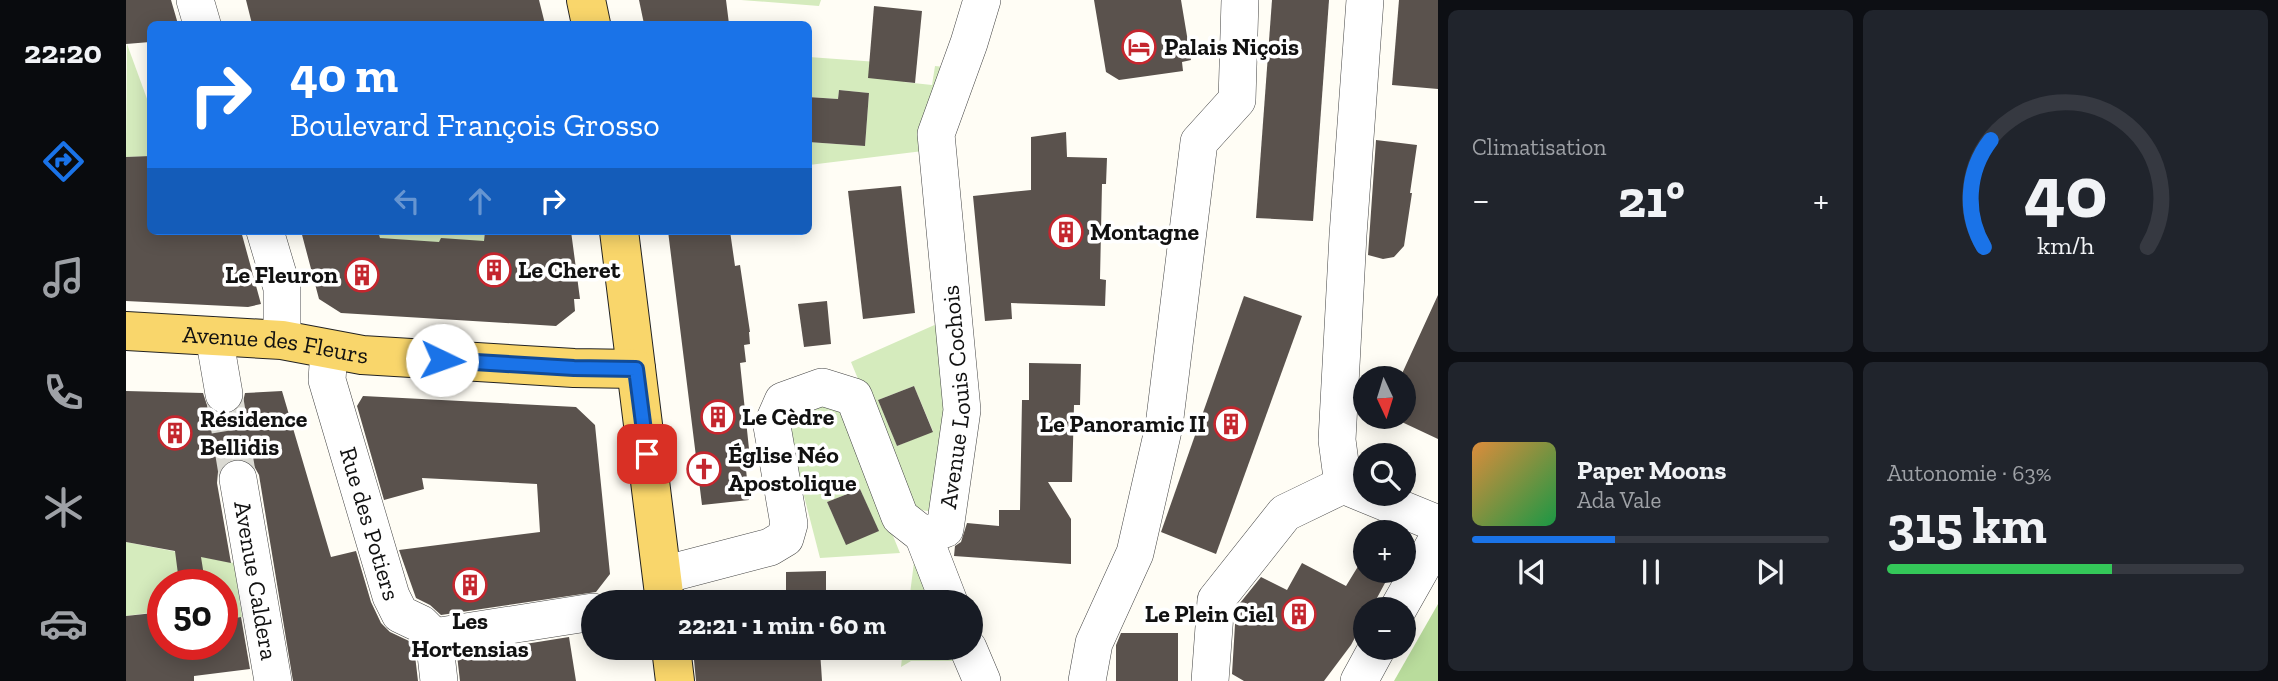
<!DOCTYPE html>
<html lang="fr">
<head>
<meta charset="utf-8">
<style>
  body { margin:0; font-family:"Zilla Slab",serif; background:#20242c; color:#f1f3f6; height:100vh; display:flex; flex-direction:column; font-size:26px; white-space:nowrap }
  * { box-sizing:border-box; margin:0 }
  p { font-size:23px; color:#9ea1a6 }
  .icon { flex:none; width:38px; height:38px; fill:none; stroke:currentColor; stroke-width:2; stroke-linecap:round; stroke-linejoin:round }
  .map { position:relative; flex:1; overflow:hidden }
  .drawer { display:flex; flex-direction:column; gap:10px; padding:10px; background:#0d0f14; width:840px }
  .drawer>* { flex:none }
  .top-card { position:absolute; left:21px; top:21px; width:665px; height:214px; border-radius:10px; box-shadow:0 4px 18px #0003; background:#1a73e8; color:#fff; overflow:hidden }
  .needle { width:46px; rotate:176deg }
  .tools { position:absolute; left:1227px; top:366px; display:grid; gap:14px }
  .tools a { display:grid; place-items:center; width:63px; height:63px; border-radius:50%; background:#171b24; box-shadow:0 4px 18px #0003; font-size:35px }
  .speed { position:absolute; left:21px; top:569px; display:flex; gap:14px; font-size:35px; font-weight:700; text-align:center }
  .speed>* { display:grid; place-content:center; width:91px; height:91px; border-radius:50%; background:#171b24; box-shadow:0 4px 18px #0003; line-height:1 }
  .speed .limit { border:10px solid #d22; background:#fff; color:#111 }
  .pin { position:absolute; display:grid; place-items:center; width:60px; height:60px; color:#fff; margin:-30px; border-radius:14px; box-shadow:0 4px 10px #0006 }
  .me { position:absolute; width:77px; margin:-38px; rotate:93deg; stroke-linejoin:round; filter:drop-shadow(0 0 5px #0008) }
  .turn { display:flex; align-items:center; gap:24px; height:147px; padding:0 28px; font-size:32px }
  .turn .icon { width:91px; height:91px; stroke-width:2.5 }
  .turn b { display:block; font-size:49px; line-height:60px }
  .lanes { display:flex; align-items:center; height:66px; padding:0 28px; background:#0003; justify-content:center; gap:35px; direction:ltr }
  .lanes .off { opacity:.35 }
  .big { font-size:52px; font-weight:800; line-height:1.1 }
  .drawer .tile { flex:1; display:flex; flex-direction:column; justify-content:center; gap:10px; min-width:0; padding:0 24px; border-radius:10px; background:#20242c }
  .drawer .dial { align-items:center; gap:0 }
  .dial svg { height:182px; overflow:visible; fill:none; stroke:#363941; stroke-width:7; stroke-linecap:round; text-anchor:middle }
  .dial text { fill:#f1f3f6; stroke:none }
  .song { display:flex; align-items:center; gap:21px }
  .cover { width:84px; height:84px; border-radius:10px; background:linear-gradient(135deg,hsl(30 70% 55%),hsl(140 70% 35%)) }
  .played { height:7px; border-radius:4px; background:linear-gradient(90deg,#1a73e8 40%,#363941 40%) }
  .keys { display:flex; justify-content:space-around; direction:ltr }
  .heat { display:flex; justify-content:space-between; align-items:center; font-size:38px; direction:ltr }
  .charge { height:10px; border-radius:5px; background:linear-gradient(90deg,#34c759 63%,#363941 0) }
  .drawer .tiles { flex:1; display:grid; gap:10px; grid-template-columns:repeat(2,1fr) }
  .trip { position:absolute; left:455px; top:590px; width:402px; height:70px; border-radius:35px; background:#171b24; box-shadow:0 4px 18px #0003; font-weight:800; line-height:70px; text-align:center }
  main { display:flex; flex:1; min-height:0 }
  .tabs { display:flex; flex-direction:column; width:126px; justify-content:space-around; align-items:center; background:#090b0e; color:#9ea1a6 }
  .tabs .icon { width:49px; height:49px }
  .tabs .on { color:#1a73e8 }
  .tabs b { font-size:32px; color:#f1f3f6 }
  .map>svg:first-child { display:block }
  .green { fill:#d5ebbd; fill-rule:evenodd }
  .forest { fill:#b9dc9c }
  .building { fill:#5a524d }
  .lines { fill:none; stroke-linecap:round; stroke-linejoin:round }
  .minor-tunnel { stroke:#dbdad3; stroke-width:37; stroke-dasharray:37 18; stroke-linecap:butt }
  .minor-casing { stroke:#444; stroke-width:38 }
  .major-casing { stroke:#222; stroke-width:40 }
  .minor { stroke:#fff; stroke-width:37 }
  .major { stroke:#f9d66b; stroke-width:38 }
  .route-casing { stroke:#114b97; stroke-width:18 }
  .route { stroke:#1a73e8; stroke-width:12 }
  .labels { text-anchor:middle; stroke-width:7; stroke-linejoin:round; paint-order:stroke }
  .poi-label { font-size:24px; font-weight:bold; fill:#111; stroke:#fff; text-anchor:start }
  .street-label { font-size:24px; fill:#111; stroke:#fff }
</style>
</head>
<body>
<main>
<nav class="tabs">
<b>22:20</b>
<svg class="icon on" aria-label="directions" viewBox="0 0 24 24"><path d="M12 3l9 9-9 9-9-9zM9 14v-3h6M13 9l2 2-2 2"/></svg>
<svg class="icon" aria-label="music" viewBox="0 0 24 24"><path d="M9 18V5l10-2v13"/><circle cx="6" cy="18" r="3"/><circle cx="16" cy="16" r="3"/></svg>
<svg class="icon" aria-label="phone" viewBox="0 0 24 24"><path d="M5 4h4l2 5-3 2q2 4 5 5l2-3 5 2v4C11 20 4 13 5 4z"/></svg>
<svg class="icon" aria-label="climate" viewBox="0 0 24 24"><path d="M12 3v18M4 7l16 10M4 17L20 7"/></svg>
<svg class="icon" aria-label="car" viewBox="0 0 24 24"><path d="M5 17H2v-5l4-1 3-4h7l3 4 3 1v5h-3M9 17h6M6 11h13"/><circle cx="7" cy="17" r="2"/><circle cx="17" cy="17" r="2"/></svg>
</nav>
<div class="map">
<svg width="1312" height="681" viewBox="0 0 1312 681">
  <rect width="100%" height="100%" fill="#fffdf5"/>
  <g class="green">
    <path d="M 615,0 L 695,0 L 693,6 Z"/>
    <path d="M 1,44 L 24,107 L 24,156 L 0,157 Z"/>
    <path d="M 683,57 L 779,64 L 778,82 L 806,85 L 809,66 L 818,67 L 797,151 L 683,165 L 682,142 L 739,146 L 743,93 L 713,90 L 712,99 L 683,97 Z"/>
    <path d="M 252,231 L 359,231 L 358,241 L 313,242 L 256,248 Z"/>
    <path d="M 813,323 L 824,397 L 803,511 C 792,511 788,505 781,497 L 725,362 ZM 788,386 L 807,431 L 771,446 L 752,400 Z"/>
    <path d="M 675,406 L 714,406 L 774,553 L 694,558 L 662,434 ZM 734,489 L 752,531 L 720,544 L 701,502 Z"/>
    <path d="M 0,542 L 108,563 L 116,617 L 96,619 L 96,584 L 37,584 L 37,611 L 0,616 Z"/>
    <path d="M 788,562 L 808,602 L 783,602 Z"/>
    <path d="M 777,648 L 831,648 L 831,661 L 785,661 L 775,667 Z"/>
  </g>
  <path class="forest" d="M 1312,604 L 1312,681 L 1268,681 Z"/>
  <g class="building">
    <path d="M 0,0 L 45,0 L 52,24 L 24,24 L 24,42 L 0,44 Z"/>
    <path d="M 120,0 L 413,0 L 419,24 L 126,24 Z"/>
    <path d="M 513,0 L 600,0 L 603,24 L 518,24 Z"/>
    <path d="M 968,0 L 1055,0 L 1065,60 L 1056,62 L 1057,71 L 993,80 L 980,72 Z"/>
    <path d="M 1146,0 L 1203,0 L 1187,221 L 1130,218 Z"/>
    <path d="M 1273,0 L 1312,0 L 1312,89 L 1266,85 Z"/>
    <path d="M 748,6 L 796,11 L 789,83 L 742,78 Z"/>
    <path d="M 713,90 L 743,93 L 739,146 L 682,142 L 682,97 L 712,99 Z"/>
    <path d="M 940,132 L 941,157 L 981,158 L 980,184 L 976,184 L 974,279 L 980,280 L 979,306 L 885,303 L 886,319 L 859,321 L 847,196 L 905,190 L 905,137 Z"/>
    <path d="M 1250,140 L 1291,145 L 1284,193 L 1286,193 L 1278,246 L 1268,257 L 1257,259 L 1242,255 Z"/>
    <path d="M 24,156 L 24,231 L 115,231 L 135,304 L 122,307 L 0,301 L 0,157 Z"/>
    <path d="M 775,186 L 789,313 L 737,319 L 722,191 Z"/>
    <path d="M 175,231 L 252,231 L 254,238 L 313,242 L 315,238 L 358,241 L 359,231 L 445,231 L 454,299 L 448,299 L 449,311 L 430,326 L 215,313 L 193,299 Z"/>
    <path d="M 542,231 L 604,231 L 609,266 L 614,265 L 624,332 L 623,332 L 624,344 L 618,345 L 620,362 L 614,363 L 625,468 L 620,469 L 623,500 L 576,505 Z"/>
    <path d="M 1312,295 L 1312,439 L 1263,416 L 1278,416 L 1278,378 L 1274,378 Z"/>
    <path d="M 1118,296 L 1176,316 L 1090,554 L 1035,532 Z"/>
    <path d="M 701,301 L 705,344 L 678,347 L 672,304 Z"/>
    <path d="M 903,363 L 955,364 L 954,405 L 948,405 L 946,482 L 922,482 L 945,519 L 945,564 L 828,556 L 829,546 L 835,542 L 841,523 L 873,526 L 873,510 L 894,510 L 896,400 L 903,400 Z"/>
    <path d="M 788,386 L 807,432 L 771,446 L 752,400 Z"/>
    <path d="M 0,391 L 77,393 L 82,408 L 91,414 L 101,415 L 112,410 L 117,402 L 119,393 L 156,391 L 205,557 L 230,551 L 245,602 L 255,623 L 264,632 L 283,641 L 288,647 L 292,681 L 167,681 L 133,475 L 128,466 L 120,460 L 109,458 L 99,463 L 92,472 L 91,483 L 105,563 L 75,557 L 79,582 L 53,582 L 49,551 L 0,542 Z"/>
    <path d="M 237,396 L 450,407 L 469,425 L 484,574 L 470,592 L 315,615 L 304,605 L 290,598 L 273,550 L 414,532 L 411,484 L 296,478 L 298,489 L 258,500 L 231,406 Z"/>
    <path d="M 734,489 L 753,531 L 720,545 L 701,502 Z"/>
    <path d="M 1239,555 L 1239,570 L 1266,570 L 1245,609 L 1239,609 L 1239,619 L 1225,645 L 1198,681 L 1118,681 L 1106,674 L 1110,608 L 1135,577 L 1161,590 L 1176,563 L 1220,586 Z"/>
    <path d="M 700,571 L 700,602 L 660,602 L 660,572 Z"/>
    <path d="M 37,612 L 37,644 L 96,644 L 96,620 L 115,617 L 124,669 L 68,676 L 68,681 L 0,681 L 0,616 Z"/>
    <path d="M 995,633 L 1052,633 L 1052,681 L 990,681 L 990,645 Z"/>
    <path d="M 443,637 L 450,681 L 334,681 L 331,655 Z"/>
    <path d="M 694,650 L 696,681 L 570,681 L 568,660 Z"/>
  </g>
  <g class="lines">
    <path class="minor-tunnel" d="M 98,394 L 112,479"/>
    <defs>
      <g id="minor">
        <path d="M 69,0 L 76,24"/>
        <path d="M 1239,0 L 1222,235 L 1211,440 L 1217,485 L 1312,524"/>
        <path d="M 139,231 L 156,288 L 156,340"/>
        <path d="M 88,336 L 98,394"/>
        <path id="s1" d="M 203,350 L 201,380 L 265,596 L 274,614 L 295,624 L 308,637 L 313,681"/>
        <path id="s2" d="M 112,479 L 147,681"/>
        <path d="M 797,535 L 823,602"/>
        <path id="s3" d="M 537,575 L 644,547 L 659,538 L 663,524 L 646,426 L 657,401 L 696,387 L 728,397 L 774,517 L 797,535 L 819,529 L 836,410 L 810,134 L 843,43 L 856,0"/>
        <path d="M 1272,609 L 1312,538"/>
        <path d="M 308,637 L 467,612"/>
        <path d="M 842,648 L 856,681"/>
        <path d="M 961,681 L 968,643 L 1009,553 L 1038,426 L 1073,142 L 1111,100 L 1114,0"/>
        <path d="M 1084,681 L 1090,600 L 1159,513 L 1217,485"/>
        <path d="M 1233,681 L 1251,648"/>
      </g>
      <g id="major">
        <path d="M 460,0 L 465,24"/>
        <path d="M 493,231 L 539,602"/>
        <path id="s4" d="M 0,331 L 156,340 L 236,355 L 448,368 L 510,369"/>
        <path d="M 545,648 L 549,681"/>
      </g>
    </defs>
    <use href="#minor" class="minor-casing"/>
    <use href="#major" class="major-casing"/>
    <use href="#minor" class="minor"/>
    <use href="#major" class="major"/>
  </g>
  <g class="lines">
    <defs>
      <path id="route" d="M 316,360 L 448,368 L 510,369 L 521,454"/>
    </defs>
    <use href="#route" class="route-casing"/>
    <use href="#route" class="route"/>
  </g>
  <defs>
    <symbol id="hotel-ring" viewBox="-11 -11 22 22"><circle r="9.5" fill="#fff" stroke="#c4262e" stroke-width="1.5"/><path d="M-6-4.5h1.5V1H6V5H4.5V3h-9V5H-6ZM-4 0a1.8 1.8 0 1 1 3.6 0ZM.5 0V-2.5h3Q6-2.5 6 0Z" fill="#c4262e"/></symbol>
    <symbol id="building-ring" viewBox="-11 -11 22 22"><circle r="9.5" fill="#fff" stroke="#c4262e" stroke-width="1.5"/><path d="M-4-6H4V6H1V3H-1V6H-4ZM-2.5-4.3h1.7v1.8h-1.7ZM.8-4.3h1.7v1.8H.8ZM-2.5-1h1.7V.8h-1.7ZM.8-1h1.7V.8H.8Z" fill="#c4262e"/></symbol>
    <symbol id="church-ring" viewBox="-11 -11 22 22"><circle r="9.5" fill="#fff" stroke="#c4262e" stroke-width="1.5"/><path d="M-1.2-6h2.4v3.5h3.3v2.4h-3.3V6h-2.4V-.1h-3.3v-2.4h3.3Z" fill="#c4262e"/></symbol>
  </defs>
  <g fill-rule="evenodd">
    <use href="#hotel-ring" x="994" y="28" width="38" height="38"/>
    <use href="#building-ring" x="921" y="213" width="38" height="38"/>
    <use href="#building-ring" x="349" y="251" width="38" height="38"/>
    <use href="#building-ring" x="217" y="256" width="38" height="38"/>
    <use href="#building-ring" x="573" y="398" width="38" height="38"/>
    <use href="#building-ring" x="1086" y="405" width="38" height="38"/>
    <use href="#building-ring" x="30" y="414" width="38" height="38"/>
    <use href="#church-ring" x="559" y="450" width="38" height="38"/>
    <use href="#building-ring" x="325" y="566" width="38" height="38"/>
    <use href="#building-ring" x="1154" y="595" width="38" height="38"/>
  </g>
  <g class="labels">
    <g class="poi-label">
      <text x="1038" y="55">Palais Niçois</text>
      <text x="964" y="240">Montagne</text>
      <text x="392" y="278">Le Cheret</text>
      <text x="212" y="283" text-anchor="end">Le Fleuron</text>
      <text x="616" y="425">Le Cèdre</text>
      <text x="74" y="427">Résidence<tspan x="74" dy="28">Bellidis</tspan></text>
      <text x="1080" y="432" text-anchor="end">Le Panoramic II</text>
      <text x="602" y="463">Église Néo<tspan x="602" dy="28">Apostolique</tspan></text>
      <text x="1148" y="622" text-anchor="end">Le Plein Ciel</text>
      <text x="344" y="629" text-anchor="middle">Les<tspan x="344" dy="28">Hortensias</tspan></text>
    </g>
    <g class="street-label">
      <text dy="8" stroke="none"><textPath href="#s4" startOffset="150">Avenue des Fleurs</textPath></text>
      <text dy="8" stroke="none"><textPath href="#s3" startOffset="658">Avenue Louis Cochois</textPath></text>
      <text dy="8" stroke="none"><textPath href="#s1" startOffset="180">Rue des Potiers</textPath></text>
      <text dy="8" stroke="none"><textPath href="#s2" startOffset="103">Avenue Caldera</textPath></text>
    </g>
  </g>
</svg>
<div class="tools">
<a><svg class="needle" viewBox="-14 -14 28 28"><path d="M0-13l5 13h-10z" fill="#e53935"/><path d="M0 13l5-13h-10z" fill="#9ea1a6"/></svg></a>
<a><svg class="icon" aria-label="search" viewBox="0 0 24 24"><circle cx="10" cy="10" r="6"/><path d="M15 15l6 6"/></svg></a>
<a>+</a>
<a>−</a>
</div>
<div class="speed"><div class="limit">50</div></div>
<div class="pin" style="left:521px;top:454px;background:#d93025"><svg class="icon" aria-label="arrive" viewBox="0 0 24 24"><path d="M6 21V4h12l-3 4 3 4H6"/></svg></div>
<svg class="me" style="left:316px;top:360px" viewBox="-20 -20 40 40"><circle r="19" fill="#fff"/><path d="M0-13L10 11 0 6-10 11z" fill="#1a73e8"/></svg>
<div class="trip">22:21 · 1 min · 60 m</div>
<div class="top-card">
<div class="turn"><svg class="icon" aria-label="right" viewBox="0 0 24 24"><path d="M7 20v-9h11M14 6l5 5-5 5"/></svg><div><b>40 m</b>Boulevard François Grosso</div></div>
<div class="lanes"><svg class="icon off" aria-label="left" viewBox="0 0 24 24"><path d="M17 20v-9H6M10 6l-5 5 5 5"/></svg><svg class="icon off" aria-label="ahead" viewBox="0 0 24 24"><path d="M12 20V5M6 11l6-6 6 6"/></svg><svg class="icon" aria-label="right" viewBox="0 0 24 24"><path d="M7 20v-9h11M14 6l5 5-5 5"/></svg></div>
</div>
</div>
<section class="drawer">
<div class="tiles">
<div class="tile"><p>Climatisation</p>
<div class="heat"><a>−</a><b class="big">21°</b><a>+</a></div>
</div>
<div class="tile dial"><svg viewBox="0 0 100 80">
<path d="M14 69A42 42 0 1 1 86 69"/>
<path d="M14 69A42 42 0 0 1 17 22" stroke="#1a73e8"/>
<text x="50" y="56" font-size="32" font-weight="700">40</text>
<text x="50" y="72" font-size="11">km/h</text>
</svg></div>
<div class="tile">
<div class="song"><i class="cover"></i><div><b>Paper Moons</b><p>Ada Vale</p></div></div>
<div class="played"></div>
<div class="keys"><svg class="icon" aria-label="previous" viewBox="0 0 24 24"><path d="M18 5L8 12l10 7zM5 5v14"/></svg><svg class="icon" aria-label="pause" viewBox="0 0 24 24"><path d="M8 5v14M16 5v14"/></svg><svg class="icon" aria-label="next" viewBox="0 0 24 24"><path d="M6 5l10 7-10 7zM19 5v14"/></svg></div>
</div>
<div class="tile"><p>Autonomie · 63%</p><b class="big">315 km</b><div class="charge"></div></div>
</div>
</section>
</main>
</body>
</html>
